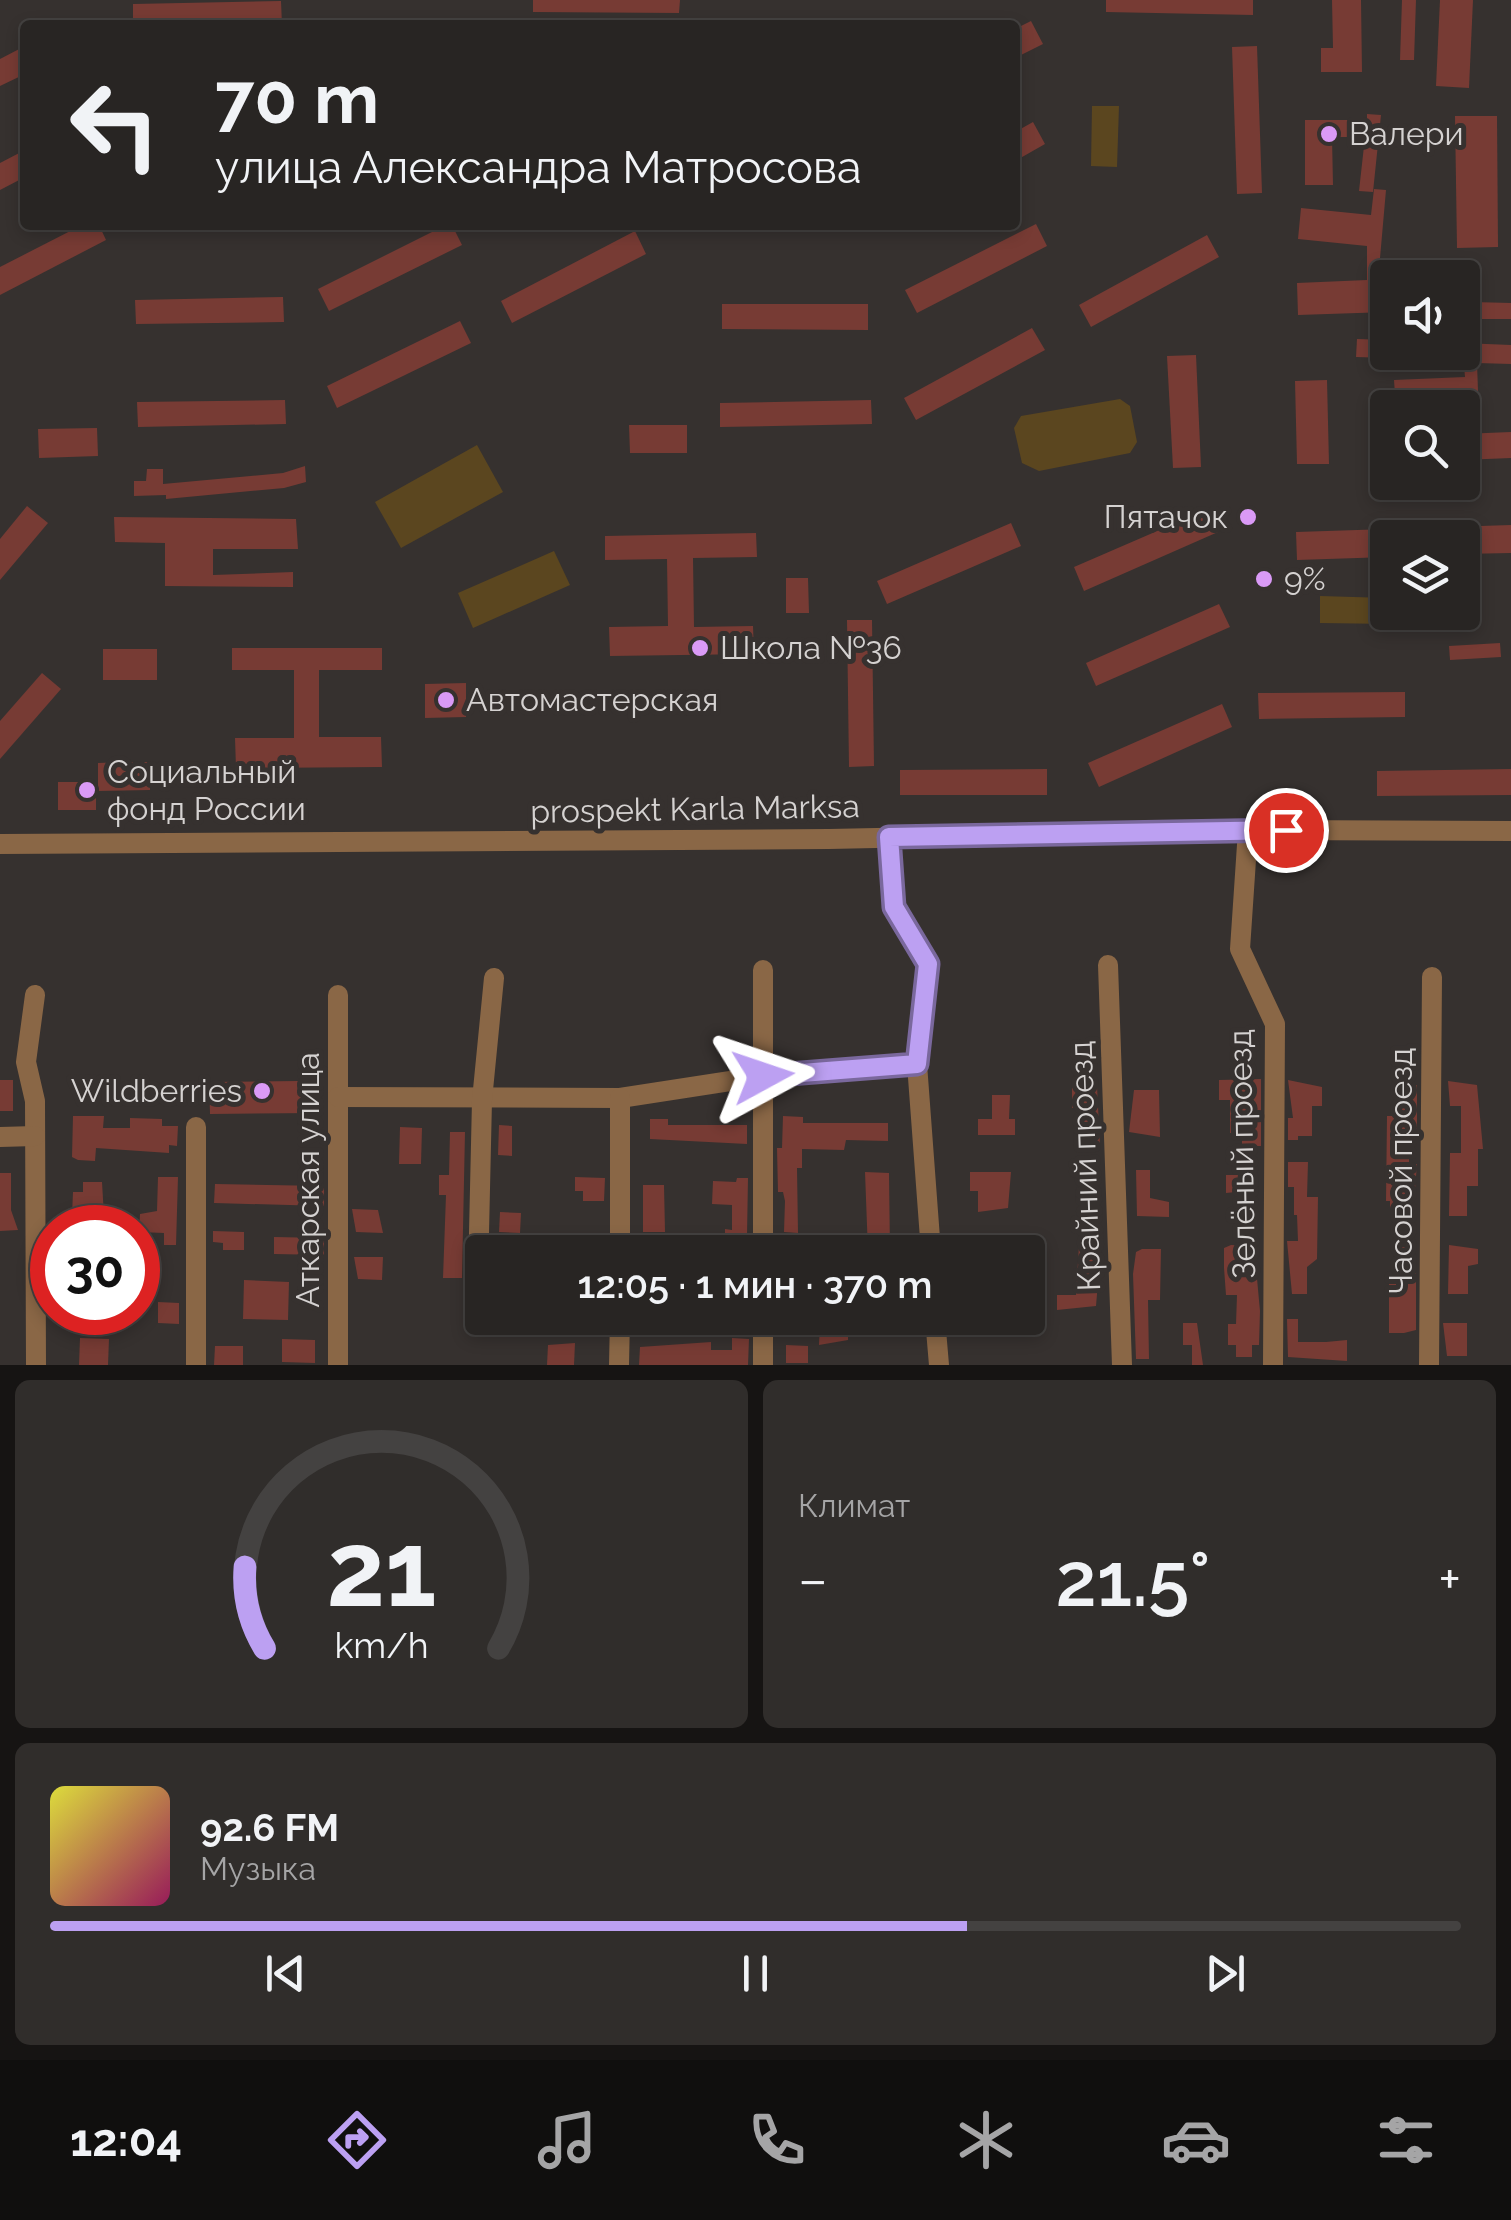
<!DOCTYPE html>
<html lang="ru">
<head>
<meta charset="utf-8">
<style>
  body { margin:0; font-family:Raleway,sans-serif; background:#302d2b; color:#f1f3f6; height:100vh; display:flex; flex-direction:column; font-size:38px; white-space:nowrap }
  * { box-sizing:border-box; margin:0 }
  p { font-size:32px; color:#a5a5a6 }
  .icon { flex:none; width:55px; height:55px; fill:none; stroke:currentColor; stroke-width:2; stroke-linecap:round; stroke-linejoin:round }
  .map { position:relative; height:1365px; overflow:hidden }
  .details { display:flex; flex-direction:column; gap:15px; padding:15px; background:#161413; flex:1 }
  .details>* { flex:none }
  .guide { position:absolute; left:20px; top:20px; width:1000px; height:210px; border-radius:10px; box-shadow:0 5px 15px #0003,0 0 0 2px #444241; background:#282523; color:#f1f3f6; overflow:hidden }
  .fabs { position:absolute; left:1370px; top:260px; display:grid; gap:20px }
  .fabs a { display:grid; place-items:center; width:110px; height:110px; border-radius:10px; background:#282523; box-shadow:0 5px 15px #0003,0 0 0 2px #444241; font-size:50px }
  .speed { position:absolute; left:30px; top:1205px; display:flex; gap:20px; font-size:50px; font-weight:700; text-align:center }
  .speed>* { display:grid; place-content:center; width:130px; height:130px; border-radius:50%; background:#282523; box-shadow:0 5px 15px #0003,0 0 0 2px #444241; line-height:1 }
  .speed .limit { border:15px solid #d22; background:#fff; color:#111 }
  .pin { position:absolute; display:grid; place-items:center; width:85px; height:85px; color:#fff; margin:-42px; border:5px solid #fff; border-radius:50%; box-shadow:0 2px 10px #0007 }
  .me { position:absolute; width:110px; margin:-55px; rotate:85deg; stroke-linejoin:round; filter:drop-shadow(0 0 8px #0008) }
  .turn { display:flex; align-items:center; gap:35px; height:210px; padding:0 30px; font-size:45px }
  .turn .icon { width:130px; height:130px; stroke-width:2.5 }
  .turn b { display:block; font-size:70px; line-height:85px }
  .big { font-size:75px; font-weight:600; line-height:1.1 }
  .details .card { flex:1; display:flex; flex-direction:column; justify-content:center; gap:15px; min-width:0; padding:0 35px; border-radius:15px; background:#302d2b }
  .details .dial { align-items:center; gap:0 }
  .dial svg { height:260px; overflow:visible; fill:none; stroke:#444241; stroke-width:7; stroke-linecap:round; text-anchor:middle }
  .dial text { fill:#f1f3f6; stroke:none }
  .song { display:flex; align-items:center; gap:30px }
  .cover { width:120px; height:120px; border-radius:15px; background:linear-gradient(135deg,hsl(60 70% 55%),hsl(330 70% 35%)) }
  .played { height:10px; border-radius:5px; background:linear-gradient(90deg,#bca0f2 65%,#444241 65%) }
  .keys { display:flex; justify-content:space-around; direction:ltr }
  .heat { display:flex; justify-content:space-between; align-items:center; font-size:55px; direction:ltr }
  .details .tiles { flex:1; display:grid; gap:15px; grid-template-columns:1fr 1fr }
  .card:last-child { grid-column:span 2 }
  .trip { position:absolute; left:465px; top:1235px; width:580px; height:100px; border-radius:10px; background:#282523; box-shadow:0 5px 15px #0003,0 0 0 2px #444241; font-weight:600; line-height:100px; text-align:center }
  .tab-bar { display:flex; height:160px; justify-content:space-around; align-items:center; background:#100f0e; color:#a5a5a6 }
  .tab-bar .icon { width:70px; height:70px }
  .tab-bar .on { color:#bca0f2 }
  .tab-bar b { font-size:45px; color:#f1f3f6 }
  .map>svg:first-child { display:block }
  .green { fill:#5b461f }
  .building { fill:#773b34 }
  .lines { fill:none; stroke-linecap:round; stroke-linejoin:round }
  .minor { stroke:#8a6746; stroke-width:20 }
  .route-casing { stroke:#7a689d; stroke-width:25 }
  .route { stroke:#bca0f2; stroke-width:18 }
  .poi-dot { fill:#da9af6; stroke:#36312f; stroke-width:4 }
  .labels { text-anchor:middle; stroke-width:10; stroke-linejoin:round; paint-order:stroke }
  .poi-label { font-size:32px; fill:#d5d2d1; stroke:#36312f; text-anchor:start }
  .street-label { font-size:32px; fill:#d5d2d1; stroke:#36312f }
</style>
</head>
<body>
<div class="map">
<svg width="1511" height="1365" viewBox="0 0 1511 1365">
  <rect width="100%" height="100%" fill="#36312f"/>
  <g class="green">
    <path d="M 1092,106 L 1119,106 L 1117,167 L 1091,166 Z"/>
    <path d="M 1120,399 L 1130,406 L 1137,442 L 1130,453 L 1039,471 L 1022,463 L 1014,428 L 1021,416 Z"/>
    <path d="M 477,445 L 503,492 L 401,548 L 375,502 Z"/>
    <path d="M 554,551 L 570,585 L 473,628 L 458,593 Z"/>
    <path d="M 1320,596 L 1387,598 L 1392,624 L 1320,623 Z"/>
  </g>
  <g class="building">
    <path d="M 533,0 L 680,0 L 679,13 L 533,12 Z"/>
    <path d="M 1106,0 L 1253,0 L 1253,15 L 1106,12 Z"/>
    <path d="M 1332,0 L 1361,0 L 1362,72 L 1321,72 L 1321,48 L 1333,48 Z"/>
    <path d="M 1402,0 L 1416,0 L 1414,60 L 1400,60 Z"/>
    <path d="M 1440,0 L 1473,0 L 1469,88 L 1436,86 Z"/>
    <path d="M 281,1 L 282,25 L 133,25 L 133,4 Z"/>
    <path d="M 1031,21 L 1043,44 L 1015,58 L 1015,29 Z"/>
    <path d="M 25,46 L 25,74 L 0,86 L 0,59 Z"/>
    <path d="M 1257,46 L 1262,193 L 1237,194 L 1232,47 Z"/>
    <path d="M 1367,114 L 1381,115 L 1373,192 L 1359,191 L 1365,137 L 1332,137 L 1333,185 L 1305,185 L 1305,120 L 1367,120 Z"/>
    <path d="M 1455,116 L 1497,116 L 1498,247 L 1457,248 Z"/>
    <path d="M 1033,122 L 1045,144 L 1015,161 L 1015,132 Z"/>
    <path d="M 25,150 L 25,177 L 0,190 L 0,163 Z"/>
    <path d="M 1374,189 L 1386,190 L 1378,281 L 1383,281 L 1388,312 L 1298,315 L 1297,283 L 1367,280 L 1367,246 L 1298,239 L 1301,208 L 1371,215 Z"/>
    <path d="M 1036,224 L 1047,246 L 917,313 L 905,290 Z"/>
    <path d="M 82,225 L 99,225 L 106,240 L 0,295 L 0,267 Z"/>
    <path d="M 446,225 L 452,225 L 462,245 L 329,311 L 318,289 Z"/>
    <path d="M 635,231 L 646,254 L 512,323 L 501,301 Z"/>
    <path d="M 1207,235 L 1219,257 L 1091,327 L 1079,305 Z"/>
    <path d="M 283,297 L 284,322 L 136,324 L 135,300 Z"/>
    <path d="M 1473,302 L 1511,303 L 1511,319 L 1473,319 Z"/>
    <path d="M 722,304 L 868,304 L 868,330 L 722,329 Z"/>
    <path d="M 460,321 L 471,343 L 337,408 L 327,386 Z"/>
    <path d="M 1032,328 L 1045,350 L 916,420 L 904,398 Z"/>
    <path d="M 1357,339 L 1388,340 L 1388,358 L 1356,357 Z"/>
    <path d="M 1462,343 L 1511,345 L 1511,364 L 1477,363 L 1478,391 L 1395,395 L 1394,380 L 1465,377 Z"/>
    <path d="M 1196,355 L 1201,467 L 1173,468 L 1167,356 Z"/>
    <path d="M 1327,380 L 1329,464 L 1297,464 L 1295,381 Z"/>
    <path d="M 285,400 L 286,424 L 138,427 L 137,402 Z"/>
    <path d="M 871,400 L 872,424 L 720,427 L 720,403 Z"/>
    <path d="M 629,425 L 687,425 L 687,453 L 630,453 Z"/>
    <path d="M 97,428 L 98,456 L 39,458 L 38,429 Z"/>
    <path d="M 1511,432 L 1511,458 L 1462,460 L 1462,434 Z"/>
    <path d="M 305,466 L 306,482 L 284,488 L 166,499 L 166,495 L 134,496 L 134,481 L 146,481 L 147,469 L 163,469 L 163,484 L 283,473 Z"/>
    <path d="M 27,506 L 48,523 L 0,580 L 0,539 Z"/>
    <path d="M 1208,509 L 1218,532 L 1084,591 L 1074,567 Z"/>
    <path d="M 114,517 L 296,519 L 298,549 L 213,549 L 213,575 L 293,572 L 293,587 L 165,586 L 165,543 L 115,542 Z"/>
    <path d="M 1011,523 L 1021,546 L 887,604 L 877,581 Z"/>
    <path d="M 1511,525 L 1511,553 L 1462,554 L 1462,538 L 1418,538 L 1418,528 Z"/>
    <path d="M 1388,529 L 1388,557 L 1297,560 L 1296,532 Z"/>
    <path d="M 756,533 L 757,557 L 693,558 L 694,627 L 753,626 L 754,654 L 610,656 L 609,627 L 668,626 L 667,559 L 605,560 L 605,536 Z"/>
    <path d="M 786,578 L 808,578 L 809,613 L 786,613 Z"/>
    <path d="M 1219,604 L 1230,627 L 1096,686 L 1086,663 Z"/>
    <path d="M 847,620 L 872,620 L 874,766 L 849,767 Z"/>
    <path d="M 1500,643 L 1501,657 L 1450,660 L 1449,646 Z"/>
    <path d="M 232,648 L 382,648 L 382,670 L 319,670 L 319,737 L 381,737 L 382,767 L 236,768 L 235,738 L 294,738 L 294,670 L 232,670 Z"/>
    <rect x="103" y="649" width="54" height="31"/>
    <path d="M 42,673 L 61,689 L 0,759 L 0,721 Z"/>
    <path d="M 466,683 L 466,717 L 425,718 L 425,684 Z"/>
    <path d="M 1405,692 L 1405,717 L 1259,719 L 1258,693 Z"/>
    <path d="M 1222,704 L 1232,727 L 1099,787 L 1088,763 Z"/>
    <path d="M 124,762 L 150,762 L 150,790 L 98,791 L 98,763 Z"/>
    <path d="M 1047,769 L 1047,795 L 900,795 L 900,770 Z"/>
    <path d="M 1511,769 L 1511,795 L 1377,796 L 1377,771 Z"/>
    <rect x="58" y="782" width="38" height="28"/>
    <path d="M 1261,1079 L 1261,1146 L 1242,1146 L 1242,1133 L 1230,1133 L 1230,1100 L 1219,1100 L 1219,1080 Z"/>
    <rect x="0" y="1080" width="13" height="31"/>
    <path d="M 1288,1080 L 1322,1087 L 1322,1106 L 1312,1106 L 1312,1136 L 1298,1136 L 1298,1140 L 1288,1140 L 1288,1118 L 1293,1118 Z"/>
    <path d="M 299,1081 L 315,1081 L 316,1113 L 210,1114 L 209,1082 Z"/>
    <path d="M 1448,1081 L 1477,1085 L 1483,1149 L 1478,1149 L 1478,1186 L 1467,1186 L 1467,1216 L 1449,1216 L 1450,1153 L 1461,1153 L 1461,1106 L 1450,1106 Z"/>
    <path d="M 1395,1085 L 1417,1085 L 1417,1136 L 1409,1136 L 1409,1164 L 1417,1164 L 1413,1214 L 1390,1214 L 1390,1201 L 1386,1201 L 1387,1116 L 1395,1116 Z"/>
    <path d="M 1072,1086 L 1097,1086 L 1100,1147 L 1088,1147 L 1088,1137 L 1078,1137 L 1078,1108 L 1072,1108 Z"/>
    <path d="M 1134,1090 L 1159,1090 L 1160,1137 L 1129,1132 Z"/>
    <path d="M 992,1095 L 1010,1095 L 1009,1119 L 1015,1119 L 1015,1135 L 978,1135 L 978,1119 L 992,1119 Z"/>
    <path d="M 73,1116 L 104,1116 L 103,1128 L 130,1128 L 130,1118 L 162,1119 L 162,1126 L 178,1126 L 177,1146 L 169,1145 L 169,1153 L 96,1148 L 95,1161 L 78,1160 L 72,1157 Z"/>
    <path d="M 783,1116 L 803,1117 L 803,1123 L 888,1123 L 888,1141 L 846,1140 L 844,1150 L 802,1149 L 802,1168 L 797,1168 L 798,1233 L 784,1232 L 785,1201 L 783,1192 L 778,1192 L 777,1148 L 782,1148 Z"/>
    <path d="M 650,1119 L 668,1119 L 668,1125 L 747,1125 L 747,1144 L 650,1139 Z"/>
    <path d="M 499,1125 L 512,1126 L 512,1156 L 498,1155 Z"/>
    <path d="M 400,1127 L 422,1128 L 421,1164 L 399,1164 Z"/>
    <path d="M 450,1132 L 465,1132 L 462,1278 L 443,1278 L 446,1195 L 439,1195 L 439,1175 L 449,1175 Z"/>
    <path d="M 1288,1162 L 1308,1162 L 1307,1197 L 1318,1197 L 1317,1259 L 1307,1267 L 1307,1294 L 1292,1294 L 1287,1241 L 1298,1241 L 1297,1215 L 1294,1215 L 1294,1187 L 1288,1187 Z"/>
    <path d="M 1240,1168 L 1255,1168 L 1255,1190 L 1226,1193 L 1226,1175 L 1240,1175 Z"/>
    <path d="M 1080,1169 L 1096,1169 L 1099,1213 L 1083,1213 Z"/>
    <path d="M 1136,1170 L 1150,1170 L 1150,1198 L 1169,1202 L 1169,1217 L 1137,1216 Z"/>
    <path d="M 865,1172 L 889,1173 L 890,1252 L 868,1252 Z"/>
    <path d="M 970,1172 L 1011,1172 L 1008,1208 L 978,1212 L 978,1191 L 970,1191 Z"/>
    <path d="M 0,1173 L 11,1173 L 11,1210 L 18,1230 L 0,1231 Z"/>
    <path d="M 158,1177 L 178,1177 L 176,1245 L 164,1245 L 164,1233 L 139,1232 L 140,1214 L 157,1211 Z"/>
    <path d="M 575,1177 L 605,1178 L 604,1201 L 583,1201 L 583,1191 L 575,1191 Z"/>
    <path d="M 737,1178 L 748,1178 L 747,1236 L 739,1236 L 739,1242 L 725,1242 L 725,1229 L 732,1230 L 732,1205 L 712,1204 L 713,1181 L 736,1182 Z"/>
    <path d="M 83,1182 L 102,1182 L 104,1216 L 110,1216 L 110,1228 L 60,1228 L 61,1214 L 72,1215 L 73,1192 L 83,1192 Z"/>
    <path d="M 215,1184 L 324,1186 L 324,1206 L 214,1203 Z"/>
    <path d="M 643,1185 L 664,1185 L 665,1232 L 643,1232 Z"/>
    <path d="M 352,1209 L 378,1210 L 383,1233 L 356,1232 Z"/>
    <path d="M 500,1212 L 521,1213 L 520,1233 L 499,1232 Z"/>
    <path d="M 213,1231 L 244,1232 L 244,1250 L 223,1250 L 223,1243 L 213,1242 Z"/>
    <path d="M 1088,1235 L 1102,1235 L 1096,1306 L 1057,1310 L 1057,1295 L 1076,1295 L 1079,1245 L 1088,1245 Z"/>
    <path d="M 274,1237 L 324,1238 L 324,1255 L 274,1254 Z"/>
    <path d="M 1231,1245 L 1254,1246 L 1260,1311 L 1259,1345 L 1252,1345 L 1252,1357 L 1236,1357 L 1236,1345 L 1228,1345 L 1228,1324 L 1236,1324 L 1237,1295 L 1226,1295 L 1224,1268 L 1224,1248 Z"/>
    <path d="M 1449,1245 L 1478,1249 L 1478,1264 L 1468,1266 L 1468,1294 L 1448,1294 Z"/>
    <path d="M 1395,1247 L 1410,1247 L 1410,1273 L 1416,1273 L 1416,1330 L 1404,1333 L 1389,1333 L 1389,1273 L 1395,1273 Z"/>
    <path d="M 1142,1249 L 1161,1249 L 1160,1300 L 1148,1300 L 1149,1359 L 1136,1359 L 1133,1274 L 1136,1252 Z"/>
    <path d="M 354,1257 L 383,1257 L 382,1280 L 358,1279 Z"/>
    <path d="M 244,1280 L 289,1282 L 288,1320 L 243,1319 Z"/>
    <path d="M 158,1302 L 179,1303 L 179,1324 L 158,1323 Z"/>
    <path d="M 1287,1319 L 1298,1319 L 1298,1342 L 1291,1342 L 1326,1342 L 1347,1340 L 1347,1361 L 1288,1357 Z"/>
    <path d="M 820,1322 L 848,1323 L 848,1340 L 819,1345 Z"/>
    <path d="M 1183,1323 L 1197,1323 L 1203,1365 L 1192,1365 L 1192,1345 L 1183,1345 Z"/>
    <path d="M 1443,1323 L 1467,1323 L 1467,1356 L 1447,1356 Z"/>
    <path d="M 80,1338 L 109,1339 L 108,1365 L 79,1365 Z"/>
    <path d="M 732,1338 L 749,1339 L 748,1365 L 639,1365 L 640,1347 L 711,1342 L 711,1350 L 732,1350 Z"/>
    <path d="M 282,1339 L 315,1340 L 315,1363 L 282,1362 Z"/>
    <path d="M 575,1343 L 574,1365 L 547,1365 L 548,1345 Z"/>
    <path d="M 786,1345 L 808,1346 L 808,1363 L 786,1363 Z"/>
    <path d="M 215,1346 L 243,1346 L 243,1365 L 214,1365 Z"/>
  </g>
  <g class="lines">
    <g class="minor">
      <path d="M 1248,830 L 1240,949 L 1275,1024 L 1273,1365"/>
      <path d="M 889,837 L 894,907 L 927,964 L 917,1064 L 931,1252"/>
      <path d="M 0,844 L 829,839 L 1248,830 L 1511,831"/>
      <path d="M 1108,965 L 1122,1365"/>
      <path d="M 763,970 L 763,1252"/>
      <path d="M 35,995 L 26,1062 L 35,1101 L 36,1365"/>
      <path d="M 338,995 L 338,1365"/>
      <path d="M 338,1097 L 620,1098 L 763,1076 L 917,1064"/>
      <path d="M 196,1127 L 196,1365"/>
      <path d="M 0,1137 L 35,1136"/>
      <path d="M 620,1252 L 620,1098"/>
      <path d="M 763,1318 L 763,1365"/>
      <path d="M 935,1318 L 939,1365"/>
      <path d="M 477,1322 L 482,1100 L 494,978"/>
      <path d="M 619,1365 L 620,1318"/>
      <path d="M 1429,1365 L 1432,977"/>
    </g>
  </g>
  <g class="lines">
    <defs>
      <path id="route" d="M 763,1076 L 917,1064 L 928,964 L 894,907 L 889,837 L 1286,830"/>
    </defs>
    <use href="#route" class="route-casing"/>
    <use href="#route" class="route"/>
  </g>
  <g class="poi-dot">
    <circle cx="1329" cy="134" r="10"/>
    <circle cx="1248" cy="517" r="10"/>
    <circle cx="1264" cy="579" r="10"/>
    <circle cx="700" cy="648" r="10"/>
    <circle cx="446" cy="700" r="10"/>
    <circle cx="87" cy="790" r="10"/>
    <circle cx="262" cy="1091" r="10"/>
  </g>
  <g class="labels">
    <g class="poi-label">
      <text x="1349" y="145">Валери</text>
      <text x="1228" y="528" text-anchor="end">Пятачок</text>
      <text x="1284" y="590">9%</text>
      <text x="720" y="659">Школа №36</text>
      <text x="466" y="711">Автомастерская</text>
      <text x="107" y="783">Социальный<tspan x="107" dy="37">фонд России</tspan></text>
      <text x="242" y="1102" text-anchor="end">Wildberries</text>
    </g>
    <g class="street-label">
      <text transform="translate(695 809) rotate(-1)" y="11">prospekt Karla Marksa</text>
      <text transform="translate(1242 1154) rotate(-91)" y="11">Зелёный проезд</text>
      <text transform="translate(1085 1166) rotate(-92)" y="11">Крайний проезд</text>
      <text transform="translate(1401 1171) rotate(-90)" y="11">Часовой проезд</text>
      <text transform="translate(308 1180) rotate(-90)" y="11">Аткарская улица</text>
    </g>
  </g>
</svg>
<div class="fabs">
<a><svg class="icon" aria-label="sound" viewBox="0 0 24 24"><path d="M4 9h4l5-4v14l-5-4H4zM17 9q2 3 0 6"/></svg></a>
<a><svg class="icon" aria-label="search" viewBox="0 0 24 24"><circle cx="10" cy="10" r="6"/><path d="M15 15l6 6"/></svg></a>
<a><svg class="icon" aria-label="layers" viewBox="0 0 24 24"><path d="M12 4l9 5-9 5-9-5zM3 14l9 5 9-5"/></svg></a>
</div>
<div class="speed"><div class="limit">30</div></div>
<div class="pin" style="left:1286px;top:830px;background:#d93025"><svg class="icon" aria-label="arrive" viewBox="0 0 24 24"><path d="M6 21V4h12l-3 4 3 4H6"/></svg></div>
<svg class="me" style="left:763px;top:1076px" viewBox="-20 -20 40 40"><path d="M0-17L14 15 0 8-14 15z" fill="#bca0f2" stroke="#fff" stroke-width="4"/></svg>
<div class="trip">12:05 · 1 мин · 370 m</div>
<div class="guide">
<div class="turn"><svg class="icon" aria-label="left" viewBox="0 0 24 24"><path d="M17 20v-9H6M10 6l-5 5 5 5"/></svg><div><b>70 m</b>улица Александра Матросова</div></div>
</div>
</div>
<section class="details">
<div class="tiles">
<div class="card dial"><svg viewBox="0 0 100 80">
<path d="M14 69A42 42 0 1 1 86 69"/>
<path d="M14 69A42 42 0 0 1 8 44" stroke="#bca0f2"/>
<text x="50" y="56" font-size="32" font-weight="700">21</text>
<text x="50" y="72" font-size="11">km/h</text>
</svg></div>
<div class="card"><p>Климат</p>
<div class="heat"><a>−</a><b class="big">21.5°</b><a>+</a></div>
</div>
<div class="card">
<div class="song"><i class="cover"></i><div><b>92.6 FM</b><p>Музыка</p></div></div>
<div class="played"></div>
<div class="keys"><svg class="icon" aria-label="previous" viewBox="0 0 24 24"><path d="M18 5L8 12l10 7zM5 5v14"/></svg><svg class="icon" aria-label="pause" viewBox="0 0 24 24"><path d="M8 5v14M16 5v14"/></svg><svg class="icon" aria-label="next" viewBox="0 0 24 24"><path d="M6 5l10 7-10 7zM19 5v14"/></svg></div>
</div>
</div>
</section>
<nav class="tab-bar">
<b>12:04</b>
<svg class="icon on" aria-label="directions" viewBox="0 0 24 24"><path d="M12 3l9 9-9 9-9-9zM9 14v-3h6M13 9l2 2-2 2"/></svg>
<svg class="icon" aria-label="music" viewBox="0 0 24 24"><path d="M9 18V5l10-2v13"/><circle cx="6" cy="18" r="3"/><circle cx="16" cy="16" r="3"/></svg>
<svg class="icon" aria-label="phone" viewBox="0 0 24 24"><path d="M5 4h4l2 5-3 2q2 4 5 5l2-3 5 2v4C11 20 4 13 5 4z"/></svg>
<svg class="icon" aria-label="climate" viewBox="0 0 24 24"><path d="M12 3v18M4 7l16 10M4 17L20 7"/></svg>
<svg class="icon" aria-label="car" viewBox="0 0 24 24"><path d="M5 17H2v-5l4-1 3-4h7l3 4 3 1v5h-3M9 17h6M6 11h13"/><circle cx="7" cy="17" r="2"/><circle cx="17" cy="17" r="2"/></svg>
<svg class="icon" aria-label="filters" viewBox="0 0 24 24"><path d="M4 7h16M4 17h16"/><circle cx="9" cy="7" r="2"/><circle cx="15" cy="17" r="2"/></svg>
</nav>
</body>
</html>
